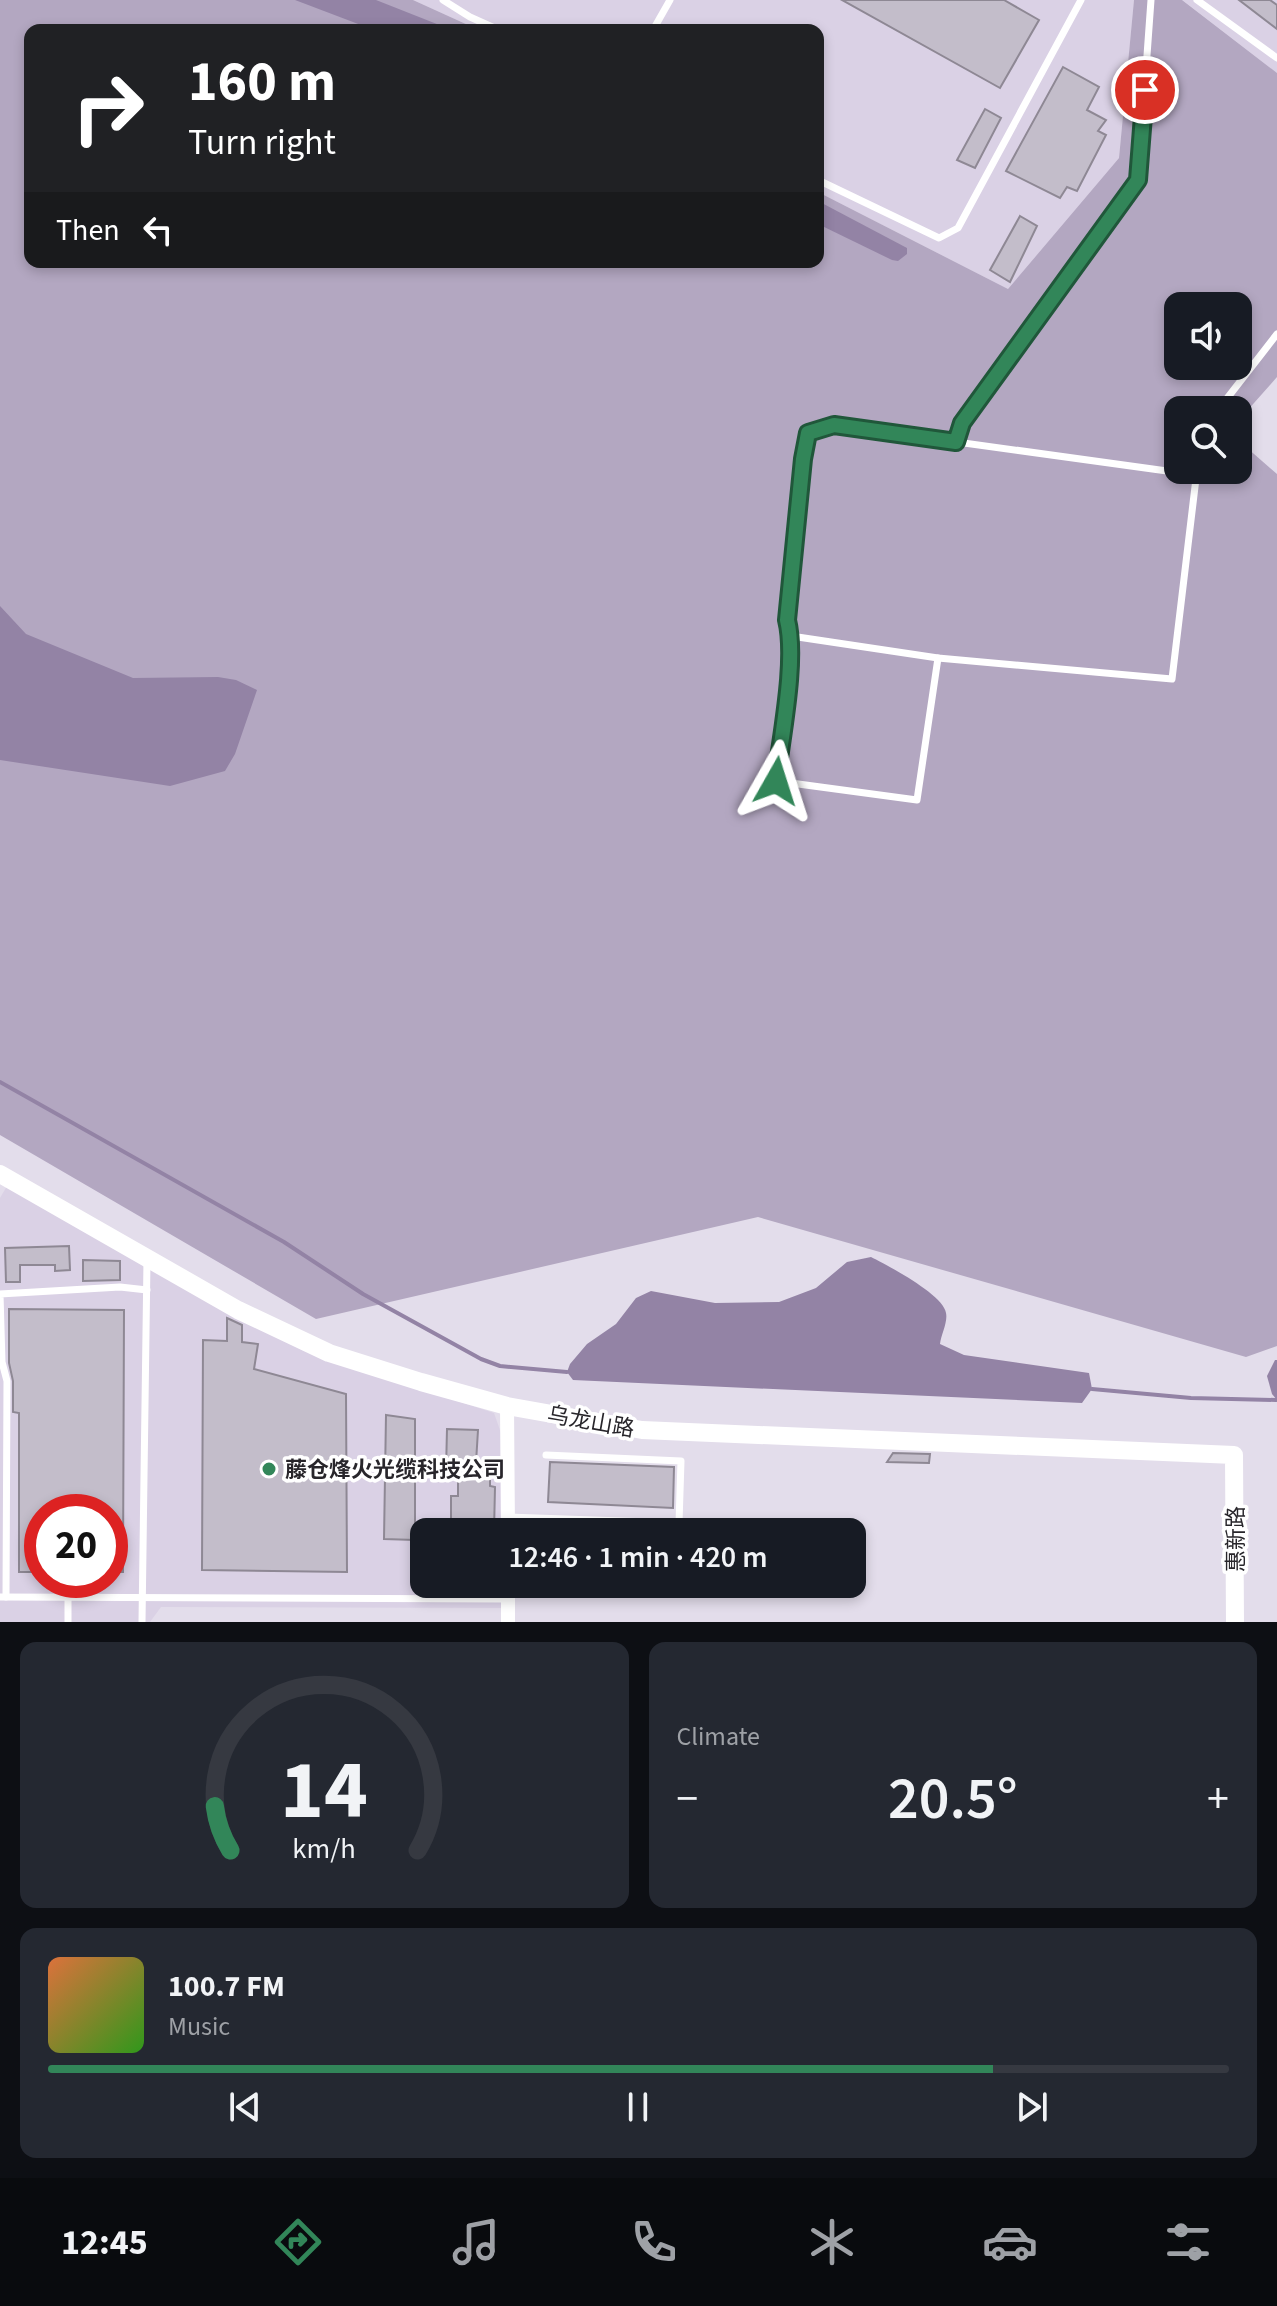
<!DOCTYPE html>
<html lang="en">
<head>
<meta charset="utf-8">
<style>
  body { margin:0; font-family:"Source Sans 3","Noto Sans SC",sans-serif; background:#242831; color:#f1f3f6; height:100vh; display:flex; flex-direction:column; font-size:30px; white-space:nowrap }
  * { box-sizing:border-box; margin:0 }
  p { font-size:26px; color:#9ea1a6 }
  .icon { flex:none; width:44px; height:44px; fill:none; stroke:currentColor; stroke-width:2; stroke-linecap:round; stroke-linejoin:round }
  .map { position:relative; height:1622px; overflow:hidden }
  .details { display:flex; flex-direction:column; gap:20px; padding:20px; background:#0d0f14; flex:1 }
  .details>* { flex:none }
  .guide { position:absolute; left:24px; top:24px; width:800px; height:244px; border-radius:16px; box-shadow:0 4px 12px #0003; background:#202124; color:#fff; overflow:hidden }
  .controls { position:absolute; left:1164px; top:292px; display:grid; gap:16px }
  .controls a { display:grid; place-items:center; width:88px; height:88px; border-radius:16px; background:#171b24; box-shadow:0 4px 12px #0003; font-size:40px }
  .speed { position:absolute; left:24px; top:1494px; display:flex; gap:16px; font-size:40px; font-weight:700; text-align:center }
  .speed>* { display:grid; place-content:center; width:104px; height:104px; border-radius:50%; background:#171b24; box-shadow:0 4px 12px #0003; line-height:1 }
  .speed .limit { border:12px solid #d22; background:#fff; color:#111 }
  .pin { position:absolute; display:grid; place-items:center; width:68px; height:68px; color:#fff; margin:-34px; border:4px solid #fff; border-radius:50%; box-shadow:0 2px 8px #0007 }
  .me { position:absolute; width:88px; margin:-44px; rotate:6deg; stroke-linejoin:round; filter:drop-shadow(0 0 6px #0008) }
  .turn { display:flex; align-items:center; gap:28px; height:168px; padding:0 32px; font-size:36px }
  .turn .icon { width:104px; height:104px; stroke-width:2.5 }
  .turn b { display:block; font-size:56px; line-height:68px }
  .then { display:flex; align-items:center; height:76px; padding:0 32px; background:#0003; gap:16px; font-size:30px }
  .big { font-size:60px; font-weight:600; line-height:1.1 }
  .details .card { flex:1; display:flex; flex-direction:column; justify-content:center; gap:12px; min-width:0; padding:0 28px; border-radius:16px; background:#242831 }
  .details .dial { align-items:center; gap:0 }
  .dial svg { height:208px; overflow:visible; fill:none; stroke:#363941; stroke-width:7; stroke-linecap:round; text-anchor:middle }
  .dial text { fill:#f1f3f6; stroke:none }
  .song { display:flex; align-items:center; gap:24px }
  .cover { width:96px; height:96px; border-radius:12px; background:linear-gradient(135deg,hsl(20 70% 55%),hsl(110 70% 35%)) }
  .played { height:8px; border-radius:4px; background:linear-gradient(90deg,#328659 80%,#363941 80%) }
  .keys { display:flex; justify-content:space-around; direction:ltr }
  .heat { display:flex; justify-content:space-between; align-items:center; font-size:44px; direction:ltr }
  .details .tiles { flex:1; display:grid; gap:20px; grid-template-columns:1fr 1fr }
  .card:last-child { grid-column:span 2 }
  .trip { position:absolute; left:410px; top:1518px; width:456px; height:80px; border-radius:16px; background:#171b24; box-shadow:0 4px 12px #0003; font-weight:600; line-height:80px; text-align:center }
  .tab-bar { display:flex; height:128px; justify-content:space-around; align-items:center; background:#090b0e; color:#9ea1a6 }
  .tab-bar .icon { width:56px; height:56px }
  .tab-bar .current { color:#328659 }
  .tab-bar b { font-size:36px; color:#f1f3f6 }
  .map>svg:first-child { display:block }
  .built { fill:#dad1e5; fill-rule:evenodd }
  .green { fill:#b3a7c1; fill-rule:evenodd }
  .water { fill:#9383a5 }
  .lines { fill:none; stroke-linecap:round; stroke-linejoin:round }
  .stream { stroke:#9383a5; stroke-width:4 }
  .building { fill:#c3bdca; stroke:#8e8894; stroke-width:2 }
  .service { stroke:#fff; stroke-width:7 }
  .minor { stroke:#fff; stroke-width:14 }
  .tertiary { stroke:#fff; stroke-width:18 }
  .route-casing { stroke:#20573a; stroke-width:20 }
  .route { stroke:#328659; stroke-width:14 }
  .poi-dot { fill:#328659; stroke:#fff; stroke-width:3 }
  .labels { text-anchor:middle; stroke-width:7; stroke-linejoin:round; paint-order:stroke }
  .street-label { font-size:22px; fill:#28262b; stroke:#fff }
  .poi-label { font-size:22px; font-weight:bold; fill:#28262b; stroke:#fff; text-anchor:start }
</style>
</head>
<body>
<div class="map">
<svg width="1277" height="1622" viewBox="0 0 1277 1622">
  <rect width="100%" height="100%" fill="#e3ddeb"/>
  <g class="built">
    <path d="M 413,0 L 1134,0 L 1119,158 L 1008,289 L 818,192 L 818,30 L 479,30 Z"/>
    <path d="M 1182,0 L 1277,0 L 1277,73 L 1185,2 Z"/>
    <path d="M 7,1186 L 238,1317 L 304,1351 L 494,1413 L 501,1433 L 501,1532 L 424,1532 L 424,1584 L 501,1584 L 501,1608 L 161,1607 L 150,1622 L 0,1622 L 0,1198 ZM 42,1512 L 110,1512 L 110,1580 L 42,1580 Z"/>
  </g>
  <path class="green" d="M 0,0 L 413,0 L 479,30 L 30,30 L 30,262 L 818,262 L 818,192 L 1008,289 L 1119,158 L 1134,0 L 1182,0 L 1277,73 L 1277,377 L 1238,421 L 1238,410 L 1178,410 L 1178,470 L 1238,470 L 1238,440 L 1277,474 L 1277,1346 L 1246,1357 L 758,1217 L 316,1319 L 0,1135 ZM 1178,306 L 1238,306 L 1238,366 L 1178,366 Z"/>
  <g class="water">
    <path d="M 295,0 L 376,0 L 452,30 L 374,30 Z"/>
    <path d="M 818,201 L 907,248 L 907,254 L 898,261 L 892,260 L 818,224 Z"/>
    <path d="M 0,606 L 26,634 L 133,678 L 218,677 L 236,680 L 257,690 L 235,754 L 225,771 L 170,786 L 0,760 Z"/>
    <path d="M 871,1257 C 887,1265 944,1295 946,1313 C 948,1322 941,1335 940,1344 L 964,1355 L 1089,1373 L 1092,1389 L 1082,1403 L 573,1380 L 567,1372 L 570,1364 L 587,1344 L 616,1324 L 636,1298 L 651,1291 L 715,1303 L 779,1302 L 816,1288 L 847,1262 Z"/>
    <path d="M 1275,1360 L 1277,1360 L 1277,1400 L 1272,1394 L 1267,1376 Z"/>
  </g>
  <g class="lines">
    <g class="stream">
      <path d="M 0,1082 L 284,1242 L 363,1294 L 481,1359 L 500,1366 L 567,1372"/>
      <path d="M 1092,1389 L 1191,1398 L 1276,1400"/>
    </g>
  </g>
  <g class="building">
    <path d="M 842,0 L 1004,0 L 1039,20 L 1000,88 Z"/>
    <path d="M 1239,0 L 1270,0 L 1277,5 L 1277,29 Z"/>
    <path d="M 1063,67 L 1099,87 L 1087,110 L 1106,120 L 1098,131 L 1106,135 L 1077,191 L 1067,187 L 1060,198 L 1006,171 Z"/>
    <path d="M 985,109 L 1001,118 L 975,168 L 957,160 Z"/>
    <path d="M 1020,216 L 1037,226 L 1010,282 L 990,270 Z"/>
    <path d="M 69,1246 L 70,1270 L 55,1271 L 55,1265 L 20,1265 L 20,1282 L 6,1282 L 5,1248 Z"/>
    <path d="M 83,1260 L 120,1261 L 120,1280 L 83,1281 Z"/>
    <path d="M 9,1309 L 124,1310 L 123,1572 L 110,1572 L 110,1512 L 42,1512 L 42,1572 L 19,1572 L 19,1413 L 13,1412 L 13,1381 L 9,1363 Z"/>
    <path d="M 227,1318 L 242,1325 L 242,1342 L 258,1344 L 254,1369 L 346,1394 L 347,1572 L 202,1570 L 203,1340 L 227,1341 Z"/>
    <path d="M 386,1415 L 415,1419 L 415,1540 L 384,1539 Z"/>
    <path d="M 447,1429 L 478,1430 L 475,1479 L 490,1479 L 490,1486 L 495,1487 L 494,1532 L 451,1532 L 451,1496 L 458,1496 L 458,1471 L 446,1471 Z"/>
    <path d="M 893,1453 L 930,1454 L 929,1463 L 887,1462 Z"/>
    <path d="M 550,1462 L 674,1467 L 673,1508 L 548,1502 Z"/>
  </g>
  <g class="lines">
    <g class="service">
      <path d="M 443,0 L 470,17 L 499,30"/>
      <path d="M 1197,0 L 1277,58"/>
      <path d="M 653,30 L 670,0"/>
      <path d="M 818,180 L 939,238 L 958,228 L 1081,0"/>
      <path d="M 1218,410 L 1277,334"/>
      <path d="M 956,442 L 962,423 L 1138,180 L 1151,0"/>
      <path d="M 791,636 L 938,658 L 1172,679 L 1197,470"/>
      <path d="M 938,658 L 917,800 L 776,781 C 781,736 797,662 787,620 L 803,459 L 808,433 L 834,425 L 1196,475"/>
      <path d="M 508,1517 L 679,1523 L 681,1461 L 546,1455"/>
      <path d="M 0,1597 L 508,1599"/>
      <path d="M 6,1597 L 7,1381 L 2,1362 L 0,1294 L 120,1287 L 147,1290"/>
      <path d="M 68,1598 L 68,1622"/>
      <path d="M 142,1622 L 147,1260"/>
    </g>
    <g class="minor">
      <path d="M 507,1406 L 508,1532"/>
      <path d="M 508,1584 L 508,1622"/>
    </g>
    <path class="tertiary" d="M 0,1174 L 238,1310 L 329,1353 L 421,1382 L 507,1406 L 642,1430 L 1234,1455 L 1235,1622"/>
  </g>
  <g class="lines">
    <defs>
      <path id="route" d="M 776,781 C 781,737 797,661 787,620 L 803,459 L 808,433 L 834,425 L 956,442 L 962,423 L 1138,180 L 1145,90"/>
    </defs>
    <use href="#route" class="route-casing"/>
    <use href="#route" class="route"/>
  </g>
  <circle class="poi-dot" cx="269" cy="1469" r="8"/>
  <g class="labels">
    <g class="street-label">
      <text transform="translate(591 1421) rotate(10)" y="8">乌龙山路</text>
      <text transform="translate(1235 1539) rotate(-90)" y="8">惠新路</text>
    </g>
    <g class="poi-label">
      <text x="285" y="1477">藤仓烽火光缆科技公司</text>
    </g>
  </g>
</svg>
<div class="controls">
<a><svg class="icon" aria-label="sound" viewBox="0 0 24 24"><path d="M4 9h4l5-4v14l-5-4H4zM17 9q2 3 0 6"/></svg></a>
<a><svg class="icon" aria-label="search" viewBox="0 0 24 24"><circle cx="10" cy="10" r="6"/><path d="M15 15l6 6"/></svg></a>
</div>
<div class="speed"><div class="limit">20</div></div>
<div class="pin" style="left:1145px;top:90px;background:#d93025"><svg class="icon" aria-label="arrive" viewBox="0 0 24 24"><path d="M6 21V4h12l-3 4 3 4H6"/></svg></div>
<svg class="me" style="left:776px;top:781px" viewBox="-20 -20 40 40"><path d="M0-17L14 15 0 8-14 15z" fill="#328659" stroke="#fff" stroke-width="4"/></svg>
<div class="trip">12:46 · 1 min · 420 m</div>
<div class="guide">
<div class="turn"><svg class="icon" aria-label="right" viewBox="0 0 24 24"><path d="M7 20v-9h11M14 6l5 5-5 5"/></svg><div><b>160 m</b>Turn right</div></div>
<div class="then">Then<svg class="icon" aria-label="left" viewBox="0 0 24 24"><path d="M17 20v-9H6M10 6l-5 5 5 5"/></svg></div>
</div>
</div>
<section class="details">
<div class="tiles">
<div class="card dial"><svg viewBox="0 0 100 80">
<path d="M14 69A42 42 0 1 1 86 69"/>
<path d="M14 69A42 42 0 0 1 8 52" stroke="#328659"/>
<text x="50" y="56" font-size="32" font-weight="700">14</text>
<text x="50" y="72" font-size="11">km/h</text>
</svg></div>
<div class="card"><p>Climate</p>
<div class="heat"><a>−</a><b class="big">20.5°</b><a>+</a></div>
</div>
<div class="card">
<div class="song"><i class="cover"></i><div><b>100.7 FM</b><p>Music</p></div></div>
<div class="played"></div>
<div class="keys"><svg class="icon" aria-label="previous" viewBox="0 0 24 24"><path d="M18 5L8 12l10 7zM5 5v14"/></svg><svg class="icon" aria-label="pause" viewBox="0 0 24 24"><path d="M8 5v14M16 5v14"/></svg><svg class="icon" aria-label="next" viewBox="0 0 24 24"><path d="M6 5l10 7-10 7zM19 5v14"/></svg></div>
</div>
</div>
</section>
<nav class="tab-bar">
<b>12:45</b>
<svg class="icon current" aria-label="directions" viewBox="0 0 24 24"><path d="M12 3l9 9-9 9-9-9zM9 14v-3h6M13 9l2 2-2 2"/></svg>
<svg class="icon" aria-label="music" viewBox="0 0 24 24"><path d="M9 18V5l10-2v13"/><circle cx="6" cy="18" r="3"/><circle cx="16" cy="16" r="3"/></svg>
<svg class="icon" aria-label="phone" viewBox="0 0 24 24"><path d="M5 4h4l2 5-3 2q2 4 5 5l2-3 5 2v4C11 20 4 13 5 4z"/></svg>
<svg class="icon" aria-label="climate" viewBox="0 0 24 24"><path d="M12 3v18M4 7l16 10M4 17L20 7"/></svg>
<svg class="icon" aria-label="car" viewBox="0 0 24 24"><path d="M5 17H2v-5l4-1 3-4h7l3 4 3 1v5h-3M9 17h6M6 11h13"/><circle cx="7" cy="17" r="2"/><circle cx="17" cy="17" r="2"/></svg>
<svg class="icon" aria-label="filters" viewBox="0 0 24 24"><path d="M4 7h16M4 17h16"/><circle cx="9" cy="7" r="2"/><circle cx="15" cy="17" r="2"/></svg>
</nav>
</body>
</html>
